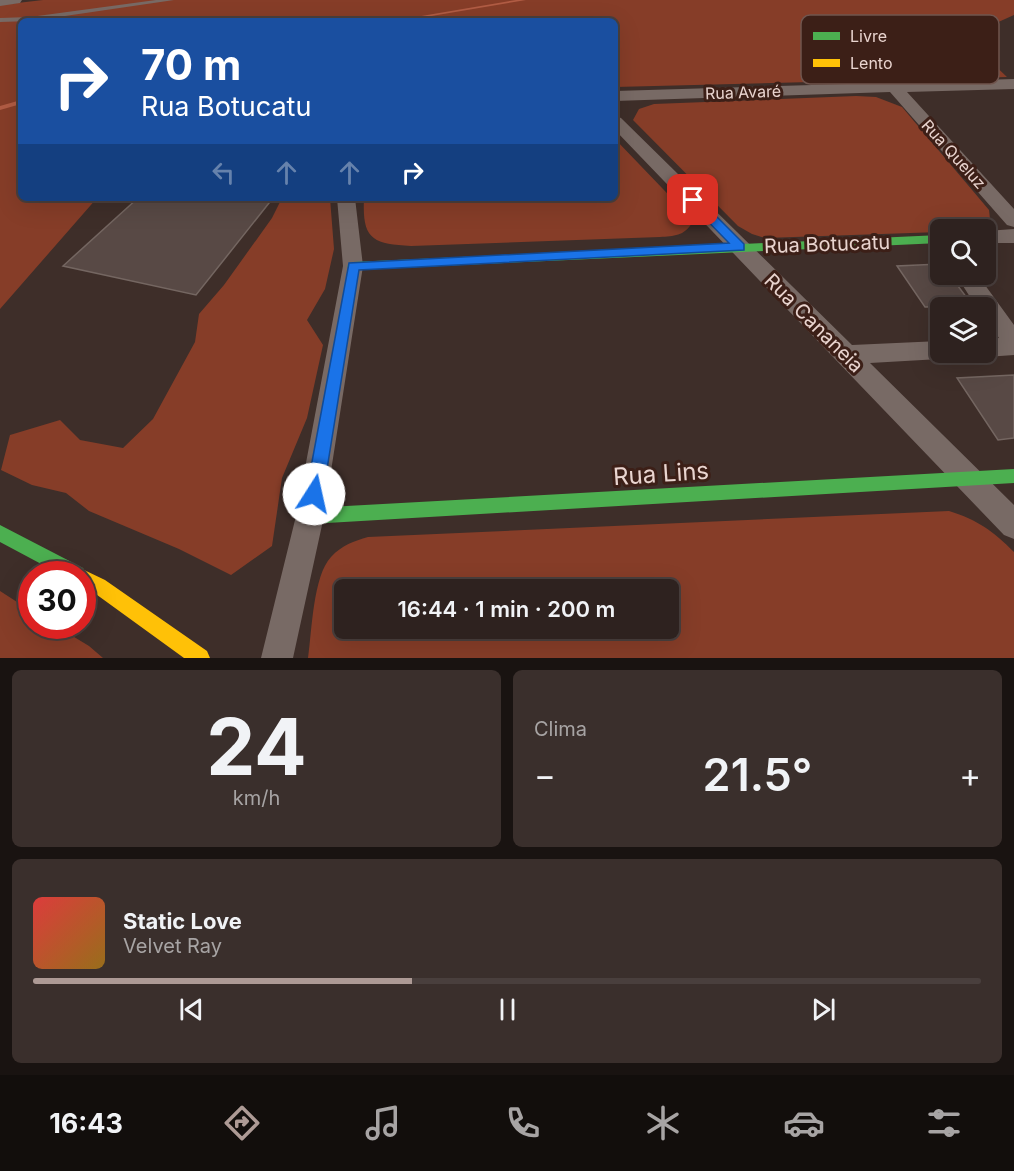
<!DOCTYPE html>
<html lang="pt">
<head>
<meta charset="utf-8">
<style>
  body { margin:0; font-family:Inter,sans-serif; background:#3a2f2c; color:#f1f3f6; height:100vh; display:flex; flex-direction:column; font-size:22px; white-space:nowrap }
  * { box-sizing:border-box; margin:0 }
  p { font-size:20px; color:#a7a4a4 }
  .icon { flex:none; width:33px; height:33px; fill:none; stroke:currentColor; stroke-width:2; stroke-linecap:round; stroke-linejoin:round }
  .map { position:relative; height:658px; overflow:hidden }
  .panel { display:flex; flex-direction:column; gap:12px; padding:12px; background:#191311; flex:1 }
  .panel>* { flex:none }
  .top-card { position:absolute; left:18px; top:18px; width:600px; height:183px; border-radius:9px; box-shadow:0 6px 24px #0002,0 0 0 2px #493f3d; background:#1a4fa0; color:#fff; overflow:hidden }
  .tools { position:absolute; left:930px; top:219px; display:grid; gap:12px }
  .tools a { display:grid; place-items:center; width:66px; height:66px; border-radius:9px; background:#2e221f; box-shadow:0 6px 24px #0002,0 0 0 2px #493f3d; font-size:30px }
  .speed { position:absolute; left:18px; top:561px; display:flex; gap:12px; font-size:30px; font-weight:700; text-align:center }
  .speed>* { display:grid; place-content:center; width:78px; height:78px; border-radius:50%; background:#2e221f; box-shadow:0 6px 24px #0002,0 0 0 2px #493f3d; line-height:1 }
  .speed .limit { border:9px solid #d22; background:#fff; color:#111 }
  .pin { position:absolute; display:grid; place-items:center; width:51px; height:51px; color:#fff; margin:-26px; border-radius:12px; box-shadow:0 3px 9px #0006 }
  .me { position:absolute; width:66px; margin:-33px; rotate:10deg; stroke-linejoin:round; filter:drop-shadow(0 0 4px #0008) }
  .turn { display:flex; align-items:center; gap:21px; height:126px; padding:0 24px; font-size:27px }
  .turn .icon { width:78px; height:78px; stroke-width:2.5 }
  .turn b { display:block; font-size:42px; line-height:51px }
  .lanes { display:flex; align-items:center; height:57px; padding:0 24px; background:#0003; justify-content:center; gap:30px; direction:ltr }
  .lanes .off { opacity:.35 }
  .big { font-size:45px; font-weight:600; line-height:1.1 }
  .panel .card { flex:1; display:flex; flex-direction:column; justify-content:center; gap:9px; min-width:0; padding:0 21px; border-radius:9px; background:#3a2f2c }
  .panel .dial { align-items:center; gap:0 }
  .dial b { font-size:78px; line-height:1 }
  .song { display:flex; align-items:center; gap:18px }
  .cover { width:72px; height:72px; border-radius:9px; background:linear-gradient(135deg,hsl(0 70% 55%),hsl(40 70% 35%)) }
  .played { height:6px; border-radius:3px; background:linear-gradient(90deg,#ad9a95 40%,#493f3d 40%) }
  .keys { display:flex; justify-content:space-around; direction:ltr }
  .heat { display:flex; justify-content:space-between; align-items:center; font-size:33px; direction:ltr }
  .panel .tiles { flex:1; display:grid; gap:12px; grid-template-columns:1fr 1fr }
  .card:last-child { grid-column:span 2 }
  .trip { position:absolute; left:334px; top:579px; width:345px; height:60px; border-radius:9px; background:#2e221f; box-shadow:0 6px 24px #0002,0 0 0 2px #493f3d; font-weight:600; line-height:60px; text-align:center }
  .dock { display:flex; height:96px; justify-content:space-around; align-items:center; background:#120e0c; color:#a7a4a4 }
  .dock .icon { width:42px; height:42px }
  .dock .current { color:#ad9a95 }
  .dock b { font-size:27px; color:#f1f3f6 }
  .map>svg:first-child { display:block }
  .green { fill:#863d28; fill-rule:evenodd }
  .lines { fill:none; stroke-linecap:round; stroke-linejoin:round }
  .stream { fill:#b15c44; fill-rule:evenodd }
  .building { fill:#584945; stroke:#746661; stroke-width:1.5 }
  .lane { fill:#786a65; fill-rule:evenodd }
  .street { fill:#786a65; fill-rule:evenodd }
  .fast { fill:#4caf50; fill-rule:evenodd }
  .slow { fill:#ffc107; fill-rule:evenodd }
  .route { fill:#1a73e8; stroke:#114b97; stroke-width:1.5 }
  .labels { text-anchor:middle; stroke-width:6; stroke-linejoin:round; paint-order:stroke }
  .far-street-label { font-size:16px; fill:#e9d4cf; stroke:#3c1f17 }
  .street-label { font-size:20px; fill:#e9d4cf; stroke:#3c1f17 }
  .near-street-label { font-size:24px; fill:#e9d4cf; stroke:#3c1f17 }
  .key { fill:#3c1f17; stroke:#70554e; stroke-width:1.5 }
  .key-label { font-size:16px; fill:#e9d4cf }
</style>
</head>
<body>
<div class="map">
<svg width="1014" height="658" viewBox="0 0 1014 658">
  <rect width="100%" height="100%" fill="#3e2e29"/>
  <g class="green">
    <path d="M 43,0 L 1014,0 L 1014,15 L 965,37 L 1007,77 L 615,87 L 615,21 L 21,21 L 21,198 L 97,198 L 0,309 L 0,5 Z"/>
    <path d="M 856,96 L 876,97 L 902,107 L 989,210 L 990,219 L 972,229 L 940,230 L 940,232 L 765,238 L 752,234 L 738,226 L 633,120 L 639,109 L 654,104 Z"/>
    <path d="M 615,139 L 687,214 L 692,223 C 684,236 674,236 660,237 L 411,246 C 372,244 362,239 364,198 L 615,198 Z"/>
    <path d="M 282,198 L 330,198 L 334,249 L 325,289 L 307,320 L 323,345 L 307,418 L 282,478 L 272,546 L 231,575 L 179,549 L 89,511 L 66,493 L 32,485 L 1,470 L 10,435 L 60,420 L 80,440 L 123,448 L 153,419 L 195,342 L 199,314 L 224,285 L 272,218 Z"/>
    <path d="M 949,511 C 978,520 993,531 1014,552 L 1014,658 L 308,658 C 312,631 313,576 331,557 C 342,545 354,541 368,537 ZM 345,590 L 669,590 L 669,628 L 345,628 Z"/>
    <path d="M 0,591 L 31,611 L 32,626 L 56,626 L 89,646 L 103,658 L 0,658 Z"/>
  </g>
  <g class="lines">
    <g class="stream">
      <path d="M 516,0 L 526,0 L 402,21 L 392,21 Z"/>
      <path d="M 21,100 L 21,104 L 0,110 L 0,106 Z"/>
    </g>
  </g>
  <g class="building">
    <path d="M 138,198 L 273,198 L 196,295 L 63,266 Z"/>
    <path d="M 940,264 L 940,274 L 949,274 L 973,306 L 925,307 L 897,266 Z"/>
    <path d="M 1014,375 L 1014,438 L 998,440 L 957,378 Z"/>
  </g>
  <g class="lines">
    <path class="lane" d="M 156,0 L 174,0 L 31,21 L 0,22 L 0,18 L 30,17 Z"/>
    <g class="street">
      <path d="M 0,0 L 22,0 L 20,3 L 0,6 Z"/>
      <path d="M 1014,79 L 1014,89 L 907,92 L 1014,209 L 1014,227 L 1007,225 L 890,92 L 615,101 L 615,91 Z"/>
      <path d="M 615,116 L 621,118 L 852,345 L 940,341 L 940,352 L 950,352 L 948,356 L 940,359 L 870,363 L 1014,505 L 1014,539 L 1004,535 L 615,130 Z"/>
      <path d="M 337,198 L 355,198 L 363,266 L 324,516 L 293,658 L 261,658 L 296,516 L 343,266 Z"/>
      <path d="M 1014,229 L 1014,243 L 986,243 L 986,231 Z"/>
      <path d="M 960,274 L 977,274 L 1014,325 L 1014,355 L 986,357 L 978,354 L 977,352 L 986,352 L 986,339 L 999,338 L 986,319 L 986,308 L 977,308 L 958,278 Z"/>
    </g>
    <g class="fast">
      <path d="M 940,235 L 940,243 L 353,270 L 347,266 L 353,262 Z"/>
      <path d="M 1014,469 L 1014,483 L 310,524 L 304,522 L 302,516 L 304,510 L 310,508 Z"/>
      <path d="M 0,525 L 83,568 L 86,574 L 83,580 L 82,574 L 60,574 L 0,542 Z"/>
    </g>
    <path class="slow" d="M 82,569 L 105,580 L 207,651 L 210,658 L 184,658 L 93,592 L 82,588 L 82,574 L 74,574 Z"/>
  </g>
  <path class="route" d="M 693,196 L 697,197 L 744,244 L 744,250 L 359,270 L 323,494 L 320,499 L 314,501 L 308,499 L 306,494 L 349,263 L 729,243 L 689,202 L 687,200 Z"/>
  <g class="labels">
    <g class="far-street-label">
      <text transform="translate(743 92) rotate(-2)" y="6">Rua Avaré</text>
      <text transform="translate(954 154) rotate(48)" y="6">Rua Queluz</text>
    </g>
    <g class="street-label">
      <text transform="translate(827 244) rotate(-2)" y="7">Rua Botucatu</text>
      <text transform="translate(814 323) rotate(45)" y="7">Rua Cananeia</text>
    </g>
    <g class="near-street-label">
      <text transform="translate(661 474) rotate(-4)" y="8">Rua Lins</text>
    </g>
  </g>
  <rect x="801" y="15" width="198" height="69" rx="9" class="key"/>
  <rect x="813" y="32" width="27" height="8" fill="#4caf50"/>
  <rect x="813" y="59" width="27" height="8" fill="#ffc107"/>
  <g class="key-label">
    <text x="850" y="42">Livre</text>
    <text x="850" y="69">Lento</text>
  </g>
</svg>
<div class="tools">
<a><svg class="icon" aria-label="search" viewBox="0 0 24 24"><circle cx="10" cy="10" r="6"/><path d="M15 15l6 6"/></svg></a>
<a><svg class="icon" aria-label="layers" viewBox="0 0 24 24"><path d="M12 4l9 5-9 5-9-5zM3 14l9 5 9-5"/></svg></a>
</div>
<div class="speed"><div class="limit">30</div></div>
<div class="pin" style="left:693px;top:200px;background:#d93025"><svg class="icon" aria-label="arrive" viewBox="0 0 24 24"><path d="M6 21V4h12l-3 4 3 4H6"/></svg></div>
<svg class="me" style="left:314px;top:494px" viewBox="-20 -20 40 40"><circle r="19" fill="#fff"/><path d="M0-13L10 11 0 6-10 11z" fill="#1a73e8"/></svg>
<div class="trip">16:44 · 1 min · 200 m</div>
<div class="top-card">
<div class="turn"><svg class="icon" aria-label="right" viewBox="0 0 24 24"><path d="M7 20v-9h11M14 6l5 5-5 5"/></svg><div><b>70 m</b>Rua Botucatu</div></div>
<div class="lanes"><svg class="icon off" aria-label="left" viewBox="0 0 24 24"><path d="M17 20v-9H6M10 6l-5 5 5 5"/></svg><svg class="icon off" aria-label="ahead" viewBox="0 0 24 24"><path d="M12 20V5M6 11l6-6 6 6"/></svg><svg class="icon off" aria-label="ahead" viewBox="0 0 24 24"><path d="M12 20V5M6 11l6-6 6 6"/></svg><svg class="icon" aria-label="right" viewBox="0 0 24 24"><path d="M7 20v-9h11M14 6l5 5-5 5"/></svg></div>
</div>
</div>
<section class="panel">
<div class="tiles">
<div class="card dial"><b>24</b><p>km/h</p></div>
<div class="card"><p>Clima</p>
<div class="heat"><a>−</a><b class="big">21.5°</b><a>+</a></div>
</div>
<div class="card">
<div class="song"><i class="cover"></i><div><b>Static Love</b><p>Velvet Ray</p></div></div>
<div class="played"></div>
<div class="keys"><svg class="icon" aria-label="previous" viewBox="0 0 24 24"><path d="M18 5L8 12l10 7zM5 5v14"/></svg><svg class="icon" aria-label="pause" viewBox="0 0 24 24"><path d="M8 5v14M16 5v14"/></svg><svg class="icon" aria-label="next" viewBox="0 0 24 24"><path d="M6 5l10 7-10 7zM19 5v14"/></svg></div>
</div>
</div>
</section>
<nav class="dock">
<b>16:43</b>
<svg class="icon current" aria-label="directions" viewBox="0 0 24 24"><path d="M12 3l9 9-9 9-9-9zM9 14v-3h6M13 9l2 2-2 2"/></svg>
<svg class="icon" aria-label="music" viewBox="0 0 24 24"><path d="M9 18V5l10-2v13"/><circle cx="6" cy="18" r="3"/><circle cx="16" cy="16" r="3"/></svg>
<svg class="icon" aria-label="phone" viewBox="0 0 24 24"><path d="M5 4h4l2 5-3 2q2 4 5 5l2-3 5 2v4C11 20 4 13 5 4z"/></svg>
<svg class="icon" aria-label="climate" viewBox="0 0 24 24"><path d="M12 3v18M4 7l16 10M4 17L20 7"/></svg>
<svg class="icon" aria-label="car" viewBox="0 0 24 24"><path d="M5 17H2v-5l4-1 3-4h7l3 4 3 1v5h-3M9 17h6M6 11h13"/><circle cx="7" cy="17" r="2"/><circle cx="17" cy="17" r="2"/></svg>
<svg class="icon" aria-label="filters" viewBox="0 0 24 24"><path d="M4 7h16M4 17h16"/><circle cx="9" cy="7" r="2"/><circle cx="15" cy="17" r="2"/></svg>
</nav>
</body>
</html>
